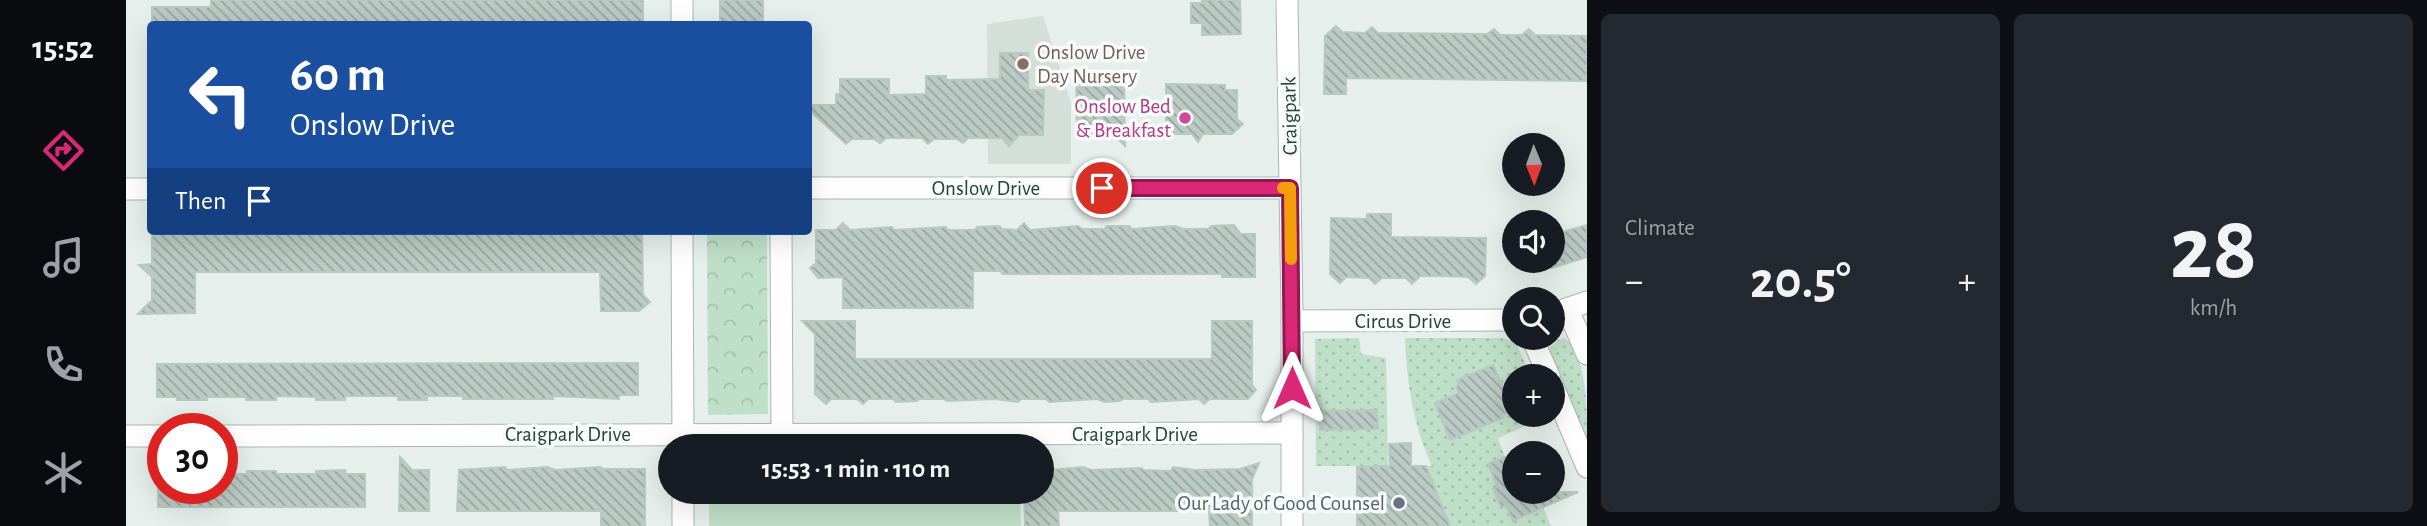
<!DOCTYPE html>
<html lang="en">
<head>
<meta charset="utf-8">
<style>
  body { margin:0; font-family:"Alegreya Sans",sans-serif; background:#242831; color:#f1f3f6; height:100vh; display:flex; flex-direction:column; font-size:26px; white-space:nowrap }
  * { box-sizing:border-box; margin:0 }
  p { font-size:23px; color:#9ea1a6 }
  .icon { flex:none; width:38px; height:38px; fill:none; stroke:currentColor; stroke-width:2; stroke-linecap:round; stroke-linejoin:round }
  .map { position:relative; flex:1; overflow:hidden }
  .panel { display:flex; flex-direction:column; gap:14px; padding:14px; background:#0d0f14; width:840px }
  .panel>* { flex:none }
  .hud { position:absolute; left:21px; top:21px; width:665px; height:214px; border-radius:7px; box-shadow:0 7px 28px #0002; background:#1a4fa0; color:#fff; overflow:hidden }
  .needle { width:46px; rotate:179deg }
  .fabs { position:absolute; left:1376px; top:133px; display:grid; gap:14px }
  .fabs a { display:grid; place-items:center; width:63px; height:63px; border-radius:50%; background:#171b24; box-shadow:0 7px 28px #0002; font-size:35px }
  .speed { position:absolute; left:21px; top:413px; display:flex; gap:14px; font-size:35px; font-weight:700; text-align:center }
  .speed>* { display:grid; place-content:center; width:91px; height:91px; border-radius:50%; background:#171b24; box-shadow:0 7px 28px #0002; line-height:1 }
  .speed .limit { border:10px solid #d22; background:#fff; color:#111 }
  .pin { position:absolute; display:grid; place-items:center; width:60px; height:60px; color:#fff; margin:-30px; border:4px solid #fff; border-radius:50%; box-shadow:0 2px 7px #0007 }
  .me { position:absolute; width:77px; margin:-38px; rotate:0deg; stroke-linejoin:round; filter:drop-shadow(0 0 5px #0008) }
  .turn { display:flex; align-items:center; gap:24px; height:147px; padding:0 28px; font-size:32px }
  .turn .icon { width:91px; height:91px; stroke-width:2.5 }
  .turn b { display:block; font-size:49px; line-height:60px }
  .then { display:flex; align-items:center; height:66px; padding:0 28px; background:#0003; gap:14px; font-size:26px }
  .big { font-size:52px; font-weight:700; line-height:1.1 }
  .panel .tile { flex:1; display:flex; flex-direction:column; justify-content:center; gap:10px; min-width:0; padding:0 24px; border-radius:10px; background:#242831 }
  .panel .dial { align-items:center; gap:0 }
  .dial b { font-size:91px; line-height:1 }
  .heat { display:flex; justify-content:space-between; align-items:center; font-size:38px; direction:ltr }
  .panel .tiles { flex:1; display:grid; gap:14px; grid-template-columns:repeat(2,1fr) }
  .trip { position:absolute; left:532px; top:434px; width:396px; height:70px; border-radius:35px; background:#171b24; box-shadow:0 7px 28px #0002; font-weight:700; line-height:70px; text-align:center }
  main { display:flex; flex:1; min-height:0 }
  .tab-bar { display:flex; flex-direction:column; width:126px; justify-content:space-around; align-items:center; background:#090b0e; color:#9ea1a6 }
  .tab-bar .icon { width:49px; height:49px }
  .tab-bar .active { color:#db2777 }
  .tab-bar b { font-size:32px; color:#f1f3f6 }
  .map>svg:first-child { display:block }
  .built { fill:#d4dfda }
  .forest { fill:url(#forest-crowns) }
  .garden { fill:url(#garden-dots) }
  .pitch { fill:#bfe0c8 }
  .building { fill:url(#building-back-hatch); stroke:#b8c9c2; stroke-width:2 }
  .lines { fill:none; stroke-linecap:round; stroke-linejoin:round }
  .street-casing { stroke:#a8b8b2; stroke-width:23 }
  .street { stroke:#fff; stroke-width:21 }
  .route-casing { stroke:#8e194d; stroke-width:18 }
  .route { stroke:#db2777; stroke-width:12 }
  .slow { stroke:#f59e0b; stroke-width:12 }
  .education-dot { fill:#8d6e63; stroke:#f7fbf9; stroke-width:2.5 }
  .hotel-dot { fill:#d1479c; stroke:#f7fbf9; stroke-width:2.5 }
  .worship-dot { fill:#6b7280; stroke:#f7fbf9; stroke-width:2.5 }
  .labels { text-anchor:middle; stroke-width:7; stroke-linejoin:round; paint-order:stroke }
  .education-label { font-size:21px; fill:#785e54; stroke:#f7fbf9; text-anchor:start }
  .hotel-label { font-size:21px; fill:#b23c85; stroke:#f7fbf9; text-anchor:end }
  .street-label { font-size:21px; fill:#24423a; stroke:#f7fbf9 }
  .worship-label { font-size:21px; fill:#5b616d; stroke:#f7fbf9; text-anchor:end }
</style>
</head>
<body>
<main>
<nav class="tab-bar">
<b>15:52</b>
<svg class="icon active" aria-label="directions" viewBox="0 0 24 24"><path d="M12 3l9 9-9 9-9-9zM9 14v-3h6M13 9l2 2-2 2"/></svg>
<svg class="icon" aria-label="music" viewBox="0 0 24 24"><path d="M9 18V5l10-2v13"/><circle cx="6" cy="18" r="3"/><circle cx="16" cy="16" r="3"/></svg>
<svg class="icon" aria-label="phone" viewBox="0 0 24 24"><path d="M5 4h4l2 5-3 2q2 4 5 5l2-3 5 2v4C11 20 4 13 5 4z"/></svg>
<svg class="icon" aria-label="climate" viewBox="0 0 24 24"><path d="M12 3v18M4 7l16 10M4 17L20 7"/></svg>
</nav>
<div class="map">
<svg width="1461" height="526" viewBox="0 0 1461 526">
  <defs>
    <pattern id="forest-crowns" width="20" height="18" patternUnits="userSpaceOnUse" patternTransform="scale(1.75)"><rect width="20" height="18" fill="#bfe0c8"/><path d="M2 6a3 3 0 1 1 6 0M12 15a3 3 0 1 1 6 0" fill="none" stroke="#a4c1ad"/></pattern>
    <pattern id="garden-dots" width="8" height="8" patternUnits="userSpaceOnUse" patternTransform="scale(1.75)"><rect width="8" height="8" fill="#bfe0c8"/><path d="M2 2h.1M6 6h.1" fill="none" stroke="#a4c1ad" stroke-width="1.8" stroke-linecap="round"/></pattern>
    <pattern id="building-back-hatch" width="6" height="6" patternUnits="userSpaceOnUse" patternTransform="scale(1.75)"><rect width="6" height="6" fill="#bbcac4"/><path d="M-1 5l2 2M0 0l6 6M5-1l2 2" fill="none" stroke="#98a6a0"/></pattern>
  </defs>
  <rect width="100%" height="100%" fill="#e6efeb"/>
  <path class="built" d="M 917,16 L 945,103 L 945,164 L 862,164 L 861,24 Z"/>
  <path class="forest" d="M 581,231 L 641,231 L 642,414 L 582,415 Z"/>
  <g class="garden">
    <path d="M 1233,338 L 1235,354 L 1260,358 L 1262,466 L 1190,466 L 1189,339 Z"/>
    <path d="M 1279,338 L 1378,338 L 1390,343 L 1405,376 L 1388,376 L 1388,415 L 1422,416 L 1372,438 L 1379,457 L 1363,464 L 1372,487 L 1367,490 L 1375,507 L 1380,505 L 1417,507 L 1425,526 L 1324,526 L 1300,466 L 1306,466 C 1287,424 1281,384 1279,338 Z"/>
    <path d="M 1438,338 C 1461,349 1461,415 1461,440 L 1424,356 L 1424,348 L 1432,340 Z"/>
  </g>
  <path class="pitch" d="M 583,492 L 894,492 L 895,526 L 583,526 Z"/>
  <g class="building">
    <path d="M 85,0 L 517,0 L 517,24 L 26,24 L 26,7 L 85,7 Z"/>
    <rect x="594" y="0" width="43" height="24"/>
    <path d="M 1076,0 L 1114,0 L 1115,34 L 1076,35 L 1076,23 L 1065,23 L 1065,3 L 1076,3 Z"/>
    <path d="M 1210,26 L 1216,32 L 1239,33 L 1246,27 L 1252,33 L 1361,34 L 1368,29 L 1374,35 L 1396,35 L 1403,29 L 1409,35 L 1461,36 L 1461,81 L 1220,78 L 1220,94 L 1198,94 L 1199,36 Z"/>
    <path d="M 874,53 L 902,53 L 902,90 L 918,90 L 917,135 L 893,135 L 883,146 L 876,138 L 842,138 L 837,143 L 831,139 L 808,139 L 802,144 L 796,138 L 760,138 L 754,143 L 748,139 L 726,139 L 720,144 L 682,109 L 682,105 L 710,105 L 710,94 L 714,94 L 714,79 L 763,79 L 763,95 L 800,94 L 800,76 L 820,76 L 820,80 L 874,79 Z"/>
    <path d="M 998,72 L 999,146 L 987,134 L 951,135 L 950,73 Z"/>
    <path d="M 1040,84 L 1099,85 L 1099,90 L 1111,90 L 1111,119 L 1117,124 L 1106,134 L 1077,134 L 1072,142 L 1066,134 L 1040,134 Z"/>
    <path d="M 1241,214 L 1265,214 L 1265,237 L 1360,238 L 1359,276 L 1350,284 L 1342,277 L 1318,276 L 1294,276 L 1286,284 L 1280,278 L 1256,278 L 1249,284 L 1243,278 L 1220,277 L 1214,283 L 1204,274 L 1205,218 L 1241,219 Z"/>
    <path d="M 717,223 L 724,230 L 766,227 L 768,230 L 820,227 L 822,230 L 849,230 L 851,227 L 873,226 L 876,229 L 891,230 L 898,223 L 904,230 L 952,226 L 956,229 L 978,229 L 981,226 L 1003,226 L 1006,229 L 1049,226 L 1058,229 L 1082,229 L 1085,226 L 1108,225 L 1115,234 L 1129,234 L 1129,277 L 1096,277 L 1096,274 L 876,274 L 875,271 L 847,271 L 847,308 L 717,308 L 717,277 L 692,278 L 684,268 L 690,263 L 690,230 L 710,230 Z"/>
    <path d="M 1461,225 L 1461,257 L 1426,268 L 1426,235 Z"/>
    <path d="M 26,231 L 516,231 L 517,295 L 524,302 L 513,311 L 475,311 L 474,272 L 69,272 L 69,313 L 12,314 L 26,300 L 26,277 L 13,265 L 26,264 Z"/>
    <path d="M 676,321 L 729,321 L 729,359 L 1086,359 L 1086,321 L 1126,321 L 1126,385 L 1130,390 L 1122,399 L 1084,399 L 1078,404 L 1073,399 L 1025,402 L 1022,399 L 997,399 L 994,401 L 979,402 L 971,399 L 923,402 L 920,399 L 895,399 L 892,402 L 869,399 L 821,401 L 818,399 L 793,399 L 791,401 L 770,402 L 767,399 L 742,399 L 737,404 L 731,399 L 705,399 L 700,404 L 689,394 L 689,334 Z"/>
    <path d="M 512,363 L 512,395 L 493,395 L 493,399 L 427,396 L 427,399 L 337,399 L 337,396 L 301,396 L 301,400 L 272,400 L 272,396 L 219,396 L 219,400 L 190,400 L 190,397 L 150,396 L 150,400 L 120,400 L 120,397 L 81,397 L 81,400 L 51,400 L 51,397 L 31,397 L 31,364 Z"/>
    <path d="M 1367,365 L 1379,391 L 1388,396 L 1388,410 L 1376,415 L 1377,418 L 1324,440 L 1309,403 L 1333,393 L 1330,386 L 1333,385 L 1331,380 Z"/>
    <path d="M 1251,410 L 1252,429 L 1194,430 L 1194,411 Z"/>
    <path d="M 1285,443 L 1285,466 L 1300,466 L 1324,526 L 1231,526 L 1231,467 L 1264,466 L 1263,444 Z"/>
    <path d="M 274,457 L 286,470 L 303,470 L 303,511 L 273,511 Z"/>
    <path d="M 1379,457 L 1388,476 L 1388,492 L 1452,492 L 1388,520 L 1388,523 L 1380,505 L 1375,507 L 1367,489 L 1372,487 L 1362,464 Z"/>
    <path d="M 1133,463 L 1126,479 L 1126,526 L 1084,526 L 1083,511 L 932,511 L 933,526 L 899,526 L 898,492 L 915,492 L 915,471 L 957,467 L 966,470 L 1015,468 L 1018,470 L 1045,471 L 1047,467 L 1069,470 L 1114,469 Z"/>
    <path d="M 379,467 L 381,470 L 421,467 L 429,470 L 474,467 L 477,469 L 519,469 L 519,526 L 475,526 L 475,511 L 331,511 L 333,470 Z"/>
    <path d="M 219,470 L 220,474 L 239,474 L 239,507 L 32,507 L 32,488 L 96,488 L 96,474 L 121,474 L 121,471 L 150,471 L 150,474 L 190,474 L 190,471 Z"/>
  </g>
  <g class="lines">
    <defs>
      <g id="street">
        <path d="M 556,0 L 556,24"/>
        <path d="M 1161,0 L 1166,312 L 1166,526"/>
        <path d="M 682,188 L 1164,188"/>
        <path d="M 0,189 L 24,189"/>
        <path d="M 556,231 L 557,446"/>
        <path d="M 655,231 L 656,434"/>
        <path d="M 1442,310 L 1461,354"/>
        <path d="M 1426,314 L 1461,302"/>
        <path d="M 1166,321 L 1388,320"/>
        <path d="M 1406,338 L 1423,376"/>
        <path d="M 1426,384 L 1461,467"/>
        <path d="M 0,436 L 37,436"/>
        <path d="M 96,436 L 1166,433"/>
        <path d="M 557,492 L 557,526"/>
      </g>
    </defs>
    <use href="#street" class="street-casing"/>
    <use href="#street" class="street"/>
  </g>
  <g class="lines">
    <defs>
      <path id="route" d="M 976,188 L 1164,188 L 1166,388"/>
    </defs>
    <use href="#route" class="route-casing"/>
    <use href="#route" class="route"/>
    <path class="slow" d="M 1157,188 L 1164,188 L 1165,259"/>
  </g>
  <circle class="education-dot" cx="897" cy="64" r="7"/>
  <circle class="hotel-dot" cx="1059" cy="118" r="7"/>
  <circle class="worship-dot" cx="1273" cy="503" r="7"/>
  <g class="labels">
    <g class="education-label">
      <text x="911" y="59">Onslow Drive<tspan x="911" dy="24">Day Nursery</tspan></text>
    </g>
    <g class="hotel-label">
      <text x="1045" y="113">Onslow Bed<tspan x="1045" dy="24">&amp; Breakfast</tspan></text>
    </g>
    <g class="street-label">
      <text transform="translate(1163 116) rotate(-91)" y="7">Craigpark</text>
      <text x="860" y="195">Onslow Drive</text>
      <text x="1277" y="328">Circus Drive</text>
      <text x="442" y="441">Craigpark Drive</text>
      <text x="1009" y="441">Craigpark Drive</text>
    </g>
    <g class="worship-label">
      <text x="1259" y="510">Our Lady of Good Counsel</text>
    </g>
  </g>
</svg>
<div class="fabs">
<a><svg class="needle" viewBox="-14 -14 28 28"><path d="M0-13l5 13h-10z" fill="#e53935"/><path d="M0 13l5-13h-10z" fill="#9ea1a6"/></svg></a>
<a><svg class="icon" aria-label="sound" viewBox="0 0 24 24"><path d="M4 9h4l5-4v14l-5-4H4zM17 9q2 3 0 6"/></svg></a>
<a><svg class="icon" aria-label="search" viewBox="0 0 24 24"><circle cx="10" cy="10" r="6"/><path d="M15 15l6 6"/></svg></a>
<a>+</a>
<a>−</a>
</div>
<div class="speed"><div class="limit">30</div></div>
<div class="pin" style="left:976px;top:188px;background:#d93025"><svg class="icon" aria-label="arrive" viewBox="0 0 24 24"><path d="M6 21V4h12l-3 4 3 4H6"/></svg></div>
<svg class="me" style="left:1166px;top:388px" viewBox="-20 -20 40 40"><path d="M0-17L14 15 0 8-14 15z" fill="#db2777" stroke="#fff" stroke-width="4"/></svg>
<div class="trip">15:53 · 1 min · 110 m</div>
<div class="hud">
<div class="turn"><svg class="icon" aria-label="left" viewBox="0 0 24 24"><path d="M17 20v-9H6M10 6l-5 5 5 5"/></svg><div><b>60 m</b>Onslow Drive</div></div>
<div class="then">Then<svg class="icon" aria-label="arrive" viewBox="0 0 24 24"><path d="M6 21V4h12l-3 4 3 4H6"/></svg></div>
</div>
</div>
<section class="panel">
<div class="tiles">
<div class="tile"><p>Climate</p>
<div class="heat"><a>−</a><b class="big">20.5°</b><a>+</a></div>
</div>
<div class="tile dial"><b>28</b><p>km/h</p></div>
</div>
</section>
</main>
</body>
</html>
